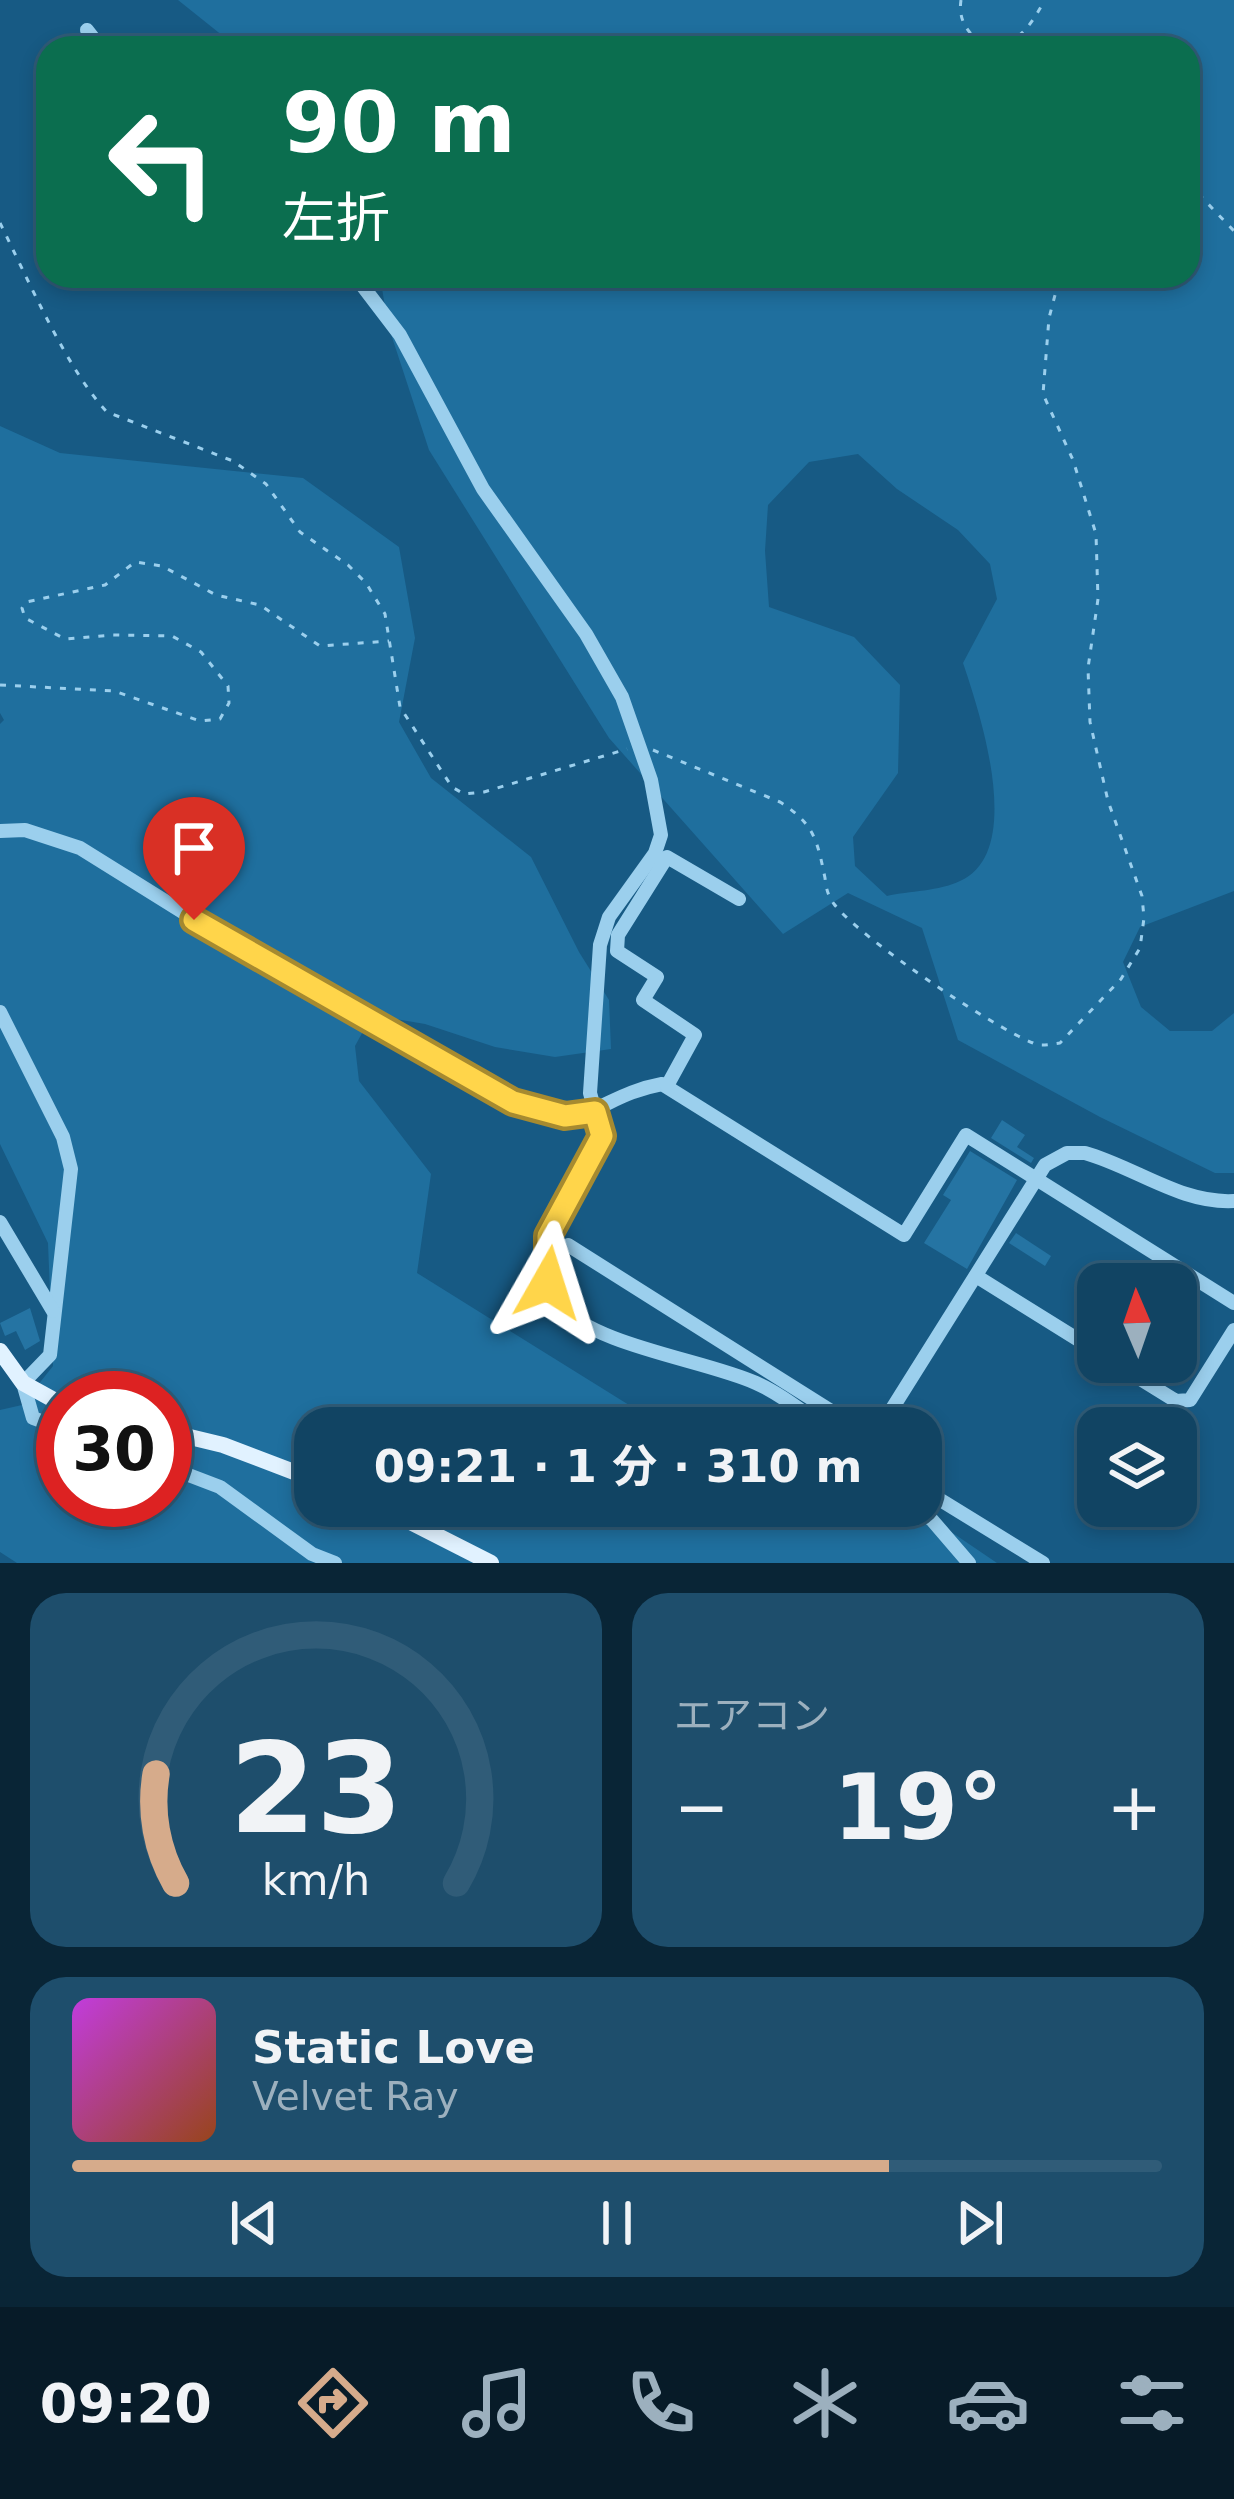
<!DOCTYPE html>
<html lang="ja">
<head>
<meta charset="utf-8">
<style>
  body { margin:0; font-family:"DejaVu Sans","Noto Sans JP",sans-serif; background:#1e4e6c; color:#f1f3f6; height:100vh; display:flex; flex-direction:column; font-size:45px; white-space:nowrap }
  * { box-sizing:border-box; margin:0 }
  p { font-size:39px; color:#9cb0be }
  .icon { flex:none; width:66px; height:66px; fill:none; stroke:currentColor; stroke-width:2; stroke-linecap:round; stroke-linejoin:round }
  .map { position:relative; height:1563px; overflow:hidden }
  .sheet { display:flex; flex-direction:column; gap:30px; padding:30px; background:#092536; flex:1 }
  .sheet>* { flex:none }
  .hud { position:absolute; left:36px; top:36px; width:1164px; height:252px; border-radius:36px; box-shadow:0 6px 18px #0003,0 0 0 3px #305c78; background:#0b6e4f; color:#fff; overflow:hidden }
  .needle { width:78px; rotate:358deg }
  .buttons { position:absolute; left:1077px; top:1263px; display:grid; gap:24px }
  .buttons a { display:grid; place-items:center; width:120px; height:120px; border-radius:24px; background:#114463; box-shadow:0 6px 18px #0003,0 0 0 3px #305c78; font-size:60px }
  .speed { position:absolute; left:36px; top:1371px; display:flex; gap:24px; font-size:60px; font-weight:700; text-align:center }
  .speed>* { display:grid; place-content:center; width:156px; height:156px; border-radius:50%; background:#114463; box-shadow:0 6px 18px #0003,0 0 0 3px #305c78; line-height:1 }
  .speed .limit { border:18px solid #d22; background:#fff; color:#111 }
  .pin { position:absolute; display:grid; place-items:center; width:102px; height:102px; color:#fff; margin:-123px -51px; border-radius:50% 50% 50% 0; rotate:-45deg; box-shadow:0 0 12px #0007 }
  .pin .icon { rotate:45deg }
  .me { position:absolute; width:132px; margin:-66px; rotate:6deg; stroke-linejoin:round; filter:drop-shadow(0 0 9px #0008) }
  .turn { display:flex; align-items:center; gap:42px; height:252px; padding:0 48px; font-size:54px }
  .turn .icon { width:156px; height:156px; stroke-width:2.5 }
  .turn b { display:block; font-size:84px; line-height:102px }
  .big { font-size:90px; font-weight:700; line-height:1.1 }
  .sheet .widget { flex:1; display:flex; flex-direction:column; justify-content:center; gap:18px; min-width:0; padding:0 42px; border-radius:36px; background:#1e4e6c }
  .sheet .dial { align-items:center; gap:0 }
  .dial svg { height:312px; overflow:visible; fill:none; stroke:#305c78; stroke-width:7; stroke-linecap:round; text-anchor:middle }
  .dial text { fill:#f1f3f6; stroke:none }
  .song { display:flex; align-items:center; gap:36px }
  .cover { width:144px; height:144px; border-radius:18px; background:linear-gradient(135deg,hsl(290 70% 55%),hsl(20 70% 35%)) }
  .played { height:12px; border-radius:6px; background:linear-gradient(90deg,#d6ab8b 75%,#305c78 75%) }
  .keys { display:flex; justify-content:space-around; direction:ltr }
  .heat { display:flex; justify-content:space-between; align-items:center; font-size:66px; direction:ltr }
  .sheet .tiles { flex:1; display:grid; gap:30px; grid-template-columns:1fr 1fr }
  .widget:last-child { grid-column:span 2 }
  .trip { position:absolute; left:294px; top:1407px; width:648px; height:120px; border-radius:36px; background:#114463; box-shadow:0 6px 18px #0003,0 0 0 3px #305c78; font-weight:700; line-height:120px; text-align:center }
  .menu { display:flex; height:192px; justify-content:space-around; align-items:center; background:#071b28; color:#9cb0be }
  .menu .icon { width:84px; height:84px }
  .menu .selected { color:#d6ab8b }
  .menu b { font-size:54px; color:#f1f3f6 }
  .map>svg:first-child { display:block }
  .green { fill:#1f6f9e; fill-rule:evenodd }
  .building { fill:#2574a3 }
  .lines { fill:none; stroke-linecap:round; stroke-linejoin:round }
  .path { stroke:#9bcfed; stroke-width:3; stroke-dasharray:6 9; stroke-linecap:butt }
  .minor { stroke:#9bcfed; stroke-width:14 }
  .major { stroke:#e1f2ff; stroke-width:16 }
  .route-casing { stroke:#a68a30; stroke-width:30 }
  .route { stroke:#ffd54a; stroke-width:21 }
</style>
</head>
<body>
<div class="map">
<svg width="1234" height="1563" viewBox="0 0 1234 1563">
  <rect width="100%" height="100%" fill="#175a84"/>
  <g class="green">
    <path d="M 178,0 L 1234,0 L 1234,891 L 1140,927 L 1123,962 L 1141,1007 L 1170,1031 L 1212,1031 L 1234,1013 L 1234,1173 L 1215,1173 L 1100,1117 L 958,1040 L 922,928 L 848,893 L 783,934 L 609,738 L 429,450 L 388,325 L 380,276 L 1188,276 L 1188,48 L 238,48 ZM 858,454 L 897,489 L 958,530 L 990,564 L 997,599 L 963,663 C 980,713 1026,852 960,881 C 940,891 909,891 887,896 L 855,866 L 853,837 L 898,773 L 900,685 L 854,637 L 769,607 L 765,551 L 768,505 L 809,462 Z"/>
    <path d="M 0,426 L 60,453 L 303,478 L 399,547 L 415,638 L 399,722 L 431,778 L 531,857 L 579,952 L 609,1000 L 611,1049 L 555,1057 L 495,1047 L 425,1024 L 372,1015 L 355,1046 L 359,1081 L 431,1174 L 417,1273 L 666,1428 L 315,1428 L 315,1506 L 913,1506 L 997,1563 L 17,1563 L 0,1552 L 0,1410 L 22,1405 L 53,1366 L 48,1243 L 0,1144 L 0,724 L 4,720 L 0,713 ZM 63,1398 L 165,1398 L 165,1500 L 63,1500 Z"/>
    <path d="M 778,1406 L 806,1428 L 698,1428 Z"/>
  </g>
  <g class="building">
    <path d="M 1002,1120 L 1025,1135 L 1017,1147 L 1034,1158 L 1031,1163 L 991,1138 Z"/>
    <path d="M 970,1151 L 1017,1180 L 967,1269 L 924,1243 L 951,1200 L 943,1195 Z"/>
    <path d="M 1016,1233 L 1051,1256 L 1045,1266 L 1009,1243 Z"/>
    <path d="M 30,1308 L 40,1341 L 25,1350 L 16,1331 L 5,1336 L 0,1323 Z"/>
  </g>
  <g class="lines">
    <g class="path">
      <path d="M 961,0 C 958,20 967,31 981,44 C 1018,46 1027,31 1045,0"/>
      <path d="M 1188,183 L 1234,231"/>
      <path d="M 0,223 C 27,277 67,370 107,412 L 233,461 L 266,484 L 300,532 L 348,565 L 366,583 L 385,614 L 400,707 L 452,787 L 464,794 L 484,792 L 627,749"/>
      <path d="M 0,685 L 114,691 L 200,721 L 220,719 L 229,703 L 228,686 L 201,652 L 172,636 L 113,635 L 65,639 L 25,618 L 22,608 L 26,602 L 105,585 L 135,562 L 162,566 L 216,595 L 260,605 L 320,646 L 389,641"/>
      <path d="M 653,750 L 780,802 C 814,824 817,839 825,878 C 826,888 828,896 834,904 C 860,938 991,1026 1033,1043 C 1041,1047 1050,1044 1060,1043 L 1121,979 L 1140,948 L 1144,918 L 1142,896 L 1108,801 L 1090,722 L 1088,668 L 1098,599 L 1096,534 L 1073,460 L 1043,394 L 1049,318 L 1060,276"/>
    </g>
    <g class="minor">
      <path d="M 87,30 L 101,48"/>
      <path d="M 355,276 L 400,335 L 483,489 L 586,634 L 622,697 L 651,780 L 661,835 L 655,853 L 609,917 L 600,945 L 590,1093 L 602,1136 C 586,1167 548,1219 546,1252 C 544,1268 548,1292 559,1305 C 595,1346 705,1360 756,1383 C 781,1394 804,1413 826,1428"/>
      <path d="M 0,831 L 25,830 L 80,848 L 226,939 L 513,1102 C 596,1134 593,1097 662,1084 L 904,1235 L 966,1135 L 1234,1303"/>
      <path d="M 0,1012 L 63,1137 L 71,1169 L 50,1355 L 23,1383 L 33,1418 L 63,1429"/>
      <path d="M 667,1086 L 695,1035 L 643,1000 L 657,977 L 617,951 L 618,935 L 667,857 L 739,899"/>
      <path d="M 0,1222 L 53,1311"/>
      <path d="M 568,1245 L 858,1428"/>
      <path d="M 976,1276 L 1098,1352"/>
      <path d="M 1113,1362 L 1176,1401 L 1190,1400 L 1234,1330"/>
      <path d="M 880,1428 L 1045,1165 L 1067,1153 L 1085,1153 C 1135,1167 1181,1204 1234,1201"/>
      <path d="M 165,1466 L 220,1487 L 312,1554 L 335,1563"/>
      <path d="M 921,1488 L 1043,1563"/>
      <path d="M 914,1506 L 932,1520 L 969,1563"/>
    </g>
    <g class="major">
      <path d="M 0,1351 L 23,1383 L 63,1405"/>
      <path d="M 165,1431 L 223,1445 L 315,1480"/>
      <path d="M 379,1506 L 491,1563"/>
    </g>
  </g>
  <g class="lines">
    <defs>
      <path id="route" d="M 194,920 L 513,1102 L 565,1116 L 595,1112 L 602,1136 L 548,1236 L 548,1283"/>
    </defs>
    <use href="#route" class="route-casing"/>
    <use href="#route" class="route"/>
  </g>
</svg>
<div class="buttons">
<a><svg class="needle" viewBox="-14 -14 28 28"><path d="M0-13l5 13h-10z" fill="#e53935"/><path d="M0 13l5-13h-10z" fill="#9cb0be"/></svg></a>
<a><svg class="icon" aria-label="layers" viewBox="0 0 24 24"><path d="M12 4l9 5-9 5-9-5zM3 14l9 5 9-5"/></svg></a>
</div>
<div class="speed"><div class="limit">30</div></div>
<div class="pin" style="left:194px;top:920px;background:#d93025"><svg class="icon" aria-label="arrive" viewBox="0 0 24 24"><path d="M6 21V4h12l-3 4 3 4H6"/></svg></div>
<svg class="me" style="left:548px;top:1283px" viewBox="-20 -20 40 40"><path d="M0-17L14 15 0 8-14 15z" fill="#ffd54a" stroke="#fff" stroke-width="4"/></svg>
<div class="trip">09:21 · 1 分 · 310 m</div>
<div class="hud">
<div class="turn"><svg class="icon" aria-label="left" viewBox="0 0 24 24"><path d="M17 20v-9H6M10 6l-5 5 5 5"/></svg><div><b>90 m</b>左折</div></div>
</div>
</div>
<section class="sheet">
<div class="tiles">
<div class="widget dial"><svg viewBox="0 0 100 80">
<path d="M14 69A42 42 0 1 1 86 69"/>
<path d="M14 69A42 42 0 0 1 9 41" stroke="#d6ab8b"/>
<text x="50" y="56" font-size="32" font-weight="700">23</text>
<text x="50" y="72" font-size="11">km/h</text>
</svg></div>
<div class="widget"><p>エアコン</p>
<div class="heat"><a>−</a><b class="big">19°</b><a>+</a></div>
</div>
<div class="widget">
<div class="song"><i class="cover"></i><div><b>Static Love</b><p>Velvet Ray</p></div></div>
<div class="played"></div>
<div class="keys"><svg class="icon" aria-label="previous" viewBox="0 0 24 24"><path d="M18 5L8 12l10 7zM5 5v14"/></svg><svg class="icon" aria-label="pause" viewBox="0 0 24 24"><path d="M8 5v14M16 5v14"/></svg><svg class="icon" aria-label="next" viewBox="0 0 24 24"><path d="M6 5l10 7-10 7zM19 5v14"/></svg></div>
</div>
</div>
</section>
<nav class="menu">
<b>09:20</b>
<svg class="icon selected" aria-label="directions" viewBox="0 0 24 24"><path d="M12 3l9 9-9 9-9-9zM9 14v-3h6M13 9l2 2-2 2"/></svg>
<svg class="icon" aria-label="music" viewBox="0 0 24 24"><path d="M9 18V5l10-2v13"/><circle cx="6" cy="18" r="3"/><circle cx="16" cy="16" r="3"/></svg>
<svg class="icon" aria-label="phone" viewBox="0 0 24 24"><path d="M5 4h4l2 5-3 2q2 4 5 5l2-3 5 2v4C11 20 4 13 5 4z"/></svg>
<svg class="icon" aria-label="climate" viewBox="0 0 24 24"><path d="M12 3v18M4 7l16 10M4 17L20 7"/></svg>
<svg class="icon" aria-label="car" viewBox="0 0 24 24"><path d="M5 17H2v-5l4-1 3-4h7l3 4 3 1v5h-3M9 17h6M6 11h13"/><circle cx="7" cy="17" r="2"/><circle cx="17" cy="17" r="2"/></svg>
<svg class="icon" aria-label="filters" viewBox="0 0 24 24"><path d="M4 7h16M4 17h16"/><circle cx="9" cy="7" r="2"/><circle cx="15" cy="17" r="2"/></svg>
</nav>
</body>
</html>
